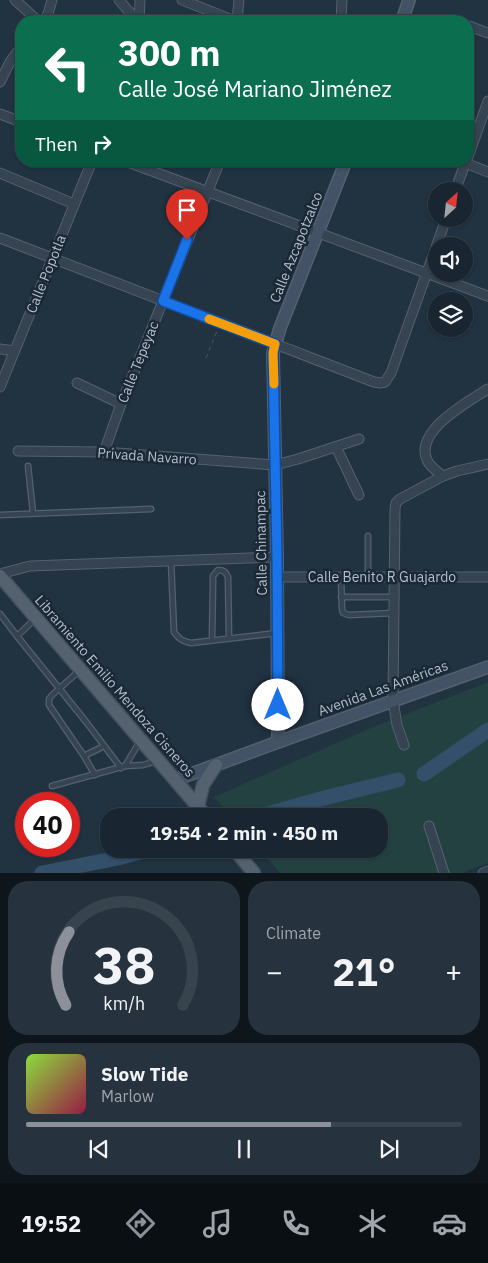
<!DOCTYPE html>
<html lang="en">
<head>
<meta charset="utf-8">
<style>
  body { margin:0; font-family:"IBM Plex Sans",sans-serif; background:#26323d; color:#f1f3f6; height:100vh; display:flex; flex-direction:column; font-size:19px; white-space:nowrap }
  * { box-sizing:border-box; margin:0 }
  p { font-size:16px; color:#9fa5ab }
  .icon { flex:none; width:28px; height:28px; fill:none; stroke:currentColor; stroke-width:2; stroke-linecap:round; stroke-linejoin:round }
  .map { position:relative; height:873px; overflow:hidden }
  .details { display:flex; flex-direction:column; gap:8px; padding:8px; background:#0e151b; flex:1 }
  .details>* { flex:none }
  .guide { position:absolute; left:15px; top:15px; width:459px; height:152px; border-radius:20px; box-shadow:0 1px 4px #0004,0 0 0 1px #37434d; background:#0b6e4f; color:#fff; overflow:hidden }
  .needle { width:32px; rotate:27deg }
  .buttons { position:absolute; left:428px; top:182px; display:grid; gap:10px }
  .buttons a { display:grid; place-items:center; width:45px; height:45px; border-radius:50%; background:#192631; box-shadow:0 1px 4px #0004,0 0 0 1px #37434d; font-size:25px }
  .speed { position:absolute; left:15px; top:792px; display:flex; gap:10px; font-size:25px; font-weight:700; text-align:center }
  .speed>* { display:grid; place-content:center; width:65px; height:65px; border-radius:50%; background:#192631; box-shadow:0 1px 4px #0004,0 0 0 1px #37434d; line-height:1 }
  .speed .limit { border:8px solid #d22; background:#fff; color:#111 }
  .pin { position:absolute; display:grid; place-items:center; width:42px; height:42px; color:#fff; margin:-51px -21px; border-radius:50% 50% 50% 0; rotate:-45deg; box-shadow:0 0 5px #0007 }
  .pin .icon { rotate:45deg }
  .me { position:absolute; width:55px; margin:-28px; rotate:0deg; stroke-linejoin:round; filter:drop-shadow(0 0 4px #0008) }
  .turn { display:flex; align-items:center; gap:18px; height:105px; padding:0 20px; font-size:22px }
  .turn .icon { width:65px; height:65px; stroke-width:2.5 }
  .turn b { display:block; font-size:35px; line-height:42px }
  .then { display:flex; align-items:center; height:48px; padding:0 20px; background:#0003; gap:10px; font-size:19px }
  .big { font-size:38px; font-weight:800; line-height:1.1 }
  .details .tile { flex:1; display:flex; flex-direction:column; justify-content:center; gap:8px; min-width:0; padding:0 18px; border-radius:20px; background:#26323d }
  .details .dial { align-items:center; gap:0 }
  .dial svg { height:130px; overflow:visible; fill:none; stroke:#37434d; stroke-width:7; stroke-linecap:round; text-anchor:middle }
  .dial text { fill:#f1f3f6; stroke:none }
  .song { display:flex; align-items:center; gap:15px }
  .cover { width:60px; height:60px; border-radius:8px; background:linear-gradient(135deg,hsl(90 70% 55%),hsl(340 70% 35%)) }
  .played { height:5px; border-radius:2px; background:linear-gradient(90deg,#8c9099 70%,#37434d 70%) }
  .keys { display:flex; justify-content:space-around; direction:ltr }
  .heat { display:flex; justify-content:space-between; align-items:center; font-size:28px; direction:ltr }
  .details .tiles { flex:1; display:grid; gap:8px; grid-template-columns:1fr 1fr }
  .tile:last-child { grid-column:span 2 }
  .trip { position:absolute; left:100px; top:808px; width:288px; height:50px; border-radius:20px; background:#192631; box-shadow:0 1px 4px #0004,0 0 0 1px #37434d; font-weight:800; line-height:50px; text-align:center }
  .tab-bar { display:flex; height:80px; justify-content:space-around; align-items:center; background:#0a0f14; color:#9fa5ab }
  .tab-bar .icon { width:35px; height:35px }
  .tab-bar .on { color:#8c9099 }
  .tab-bar b { font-size:22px; color:#f1f3f6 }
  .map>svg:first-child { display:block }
  .green { fill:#244142 }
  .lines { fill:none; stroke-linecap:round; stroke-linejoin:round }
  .river { stroke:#334f6a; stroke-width:15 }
  .lane-casing { stroke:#54616e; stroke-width:7 }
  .street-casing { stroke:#54616e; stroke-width:11 }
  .secondary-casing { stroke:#54616e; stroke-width:14 }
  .primary-casing { stroke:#424f5c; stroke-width:15 }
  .path { stroke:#425d5e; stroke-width:1; stroke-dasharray:4 4; stroke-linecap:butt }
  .lane { stroke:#364350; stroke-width:4.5 }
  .street { stroke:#364350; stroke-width:9 }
  .secondary { stroke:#435264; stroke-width:11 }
  .primary { stroke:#546270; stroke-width:12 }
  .route-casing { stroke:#114b97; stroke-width:12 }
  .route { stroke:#1a73e8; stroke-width:9 }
  .slow { stroke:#f59e0b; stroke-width:9 }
  .labels { text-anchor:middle; stroke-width:5; stroke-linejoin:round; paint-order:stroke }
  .street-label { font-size:14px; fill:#b2becb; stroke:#1b2835 }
</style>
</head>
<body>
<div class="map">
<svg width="488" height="873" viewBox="0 0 488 873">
  <rect width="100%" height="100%" fill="#213241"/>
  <path class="green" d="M 488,682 L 488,863 L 462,873 L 280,873 L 259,849 L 379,849 L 379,816 L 231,816 L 214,797 L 373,727 Z"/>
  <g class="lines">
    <g class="river">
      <path d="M 424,774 L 488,730"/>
      <path d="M 261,816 L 324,798 L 398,780"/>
      <path d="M 42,873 L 118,858 L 151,849"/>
    </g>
    <defs>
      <g id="lane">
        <path d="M 28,466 L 33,513"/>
        <path d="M 0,515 L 151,509"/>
        <path d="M 171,561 L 174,632 C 179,639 182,641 191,643 L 277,633"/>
        <path d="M 341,577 L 342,609 L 343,613 L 349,615 L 394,613"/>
        <path d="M 368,577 L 368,536"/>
        <path d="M 341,597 L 394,597"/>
        <path d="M 0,614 L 17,636 L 35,619"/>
        <path d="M 17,636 L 87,723 L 121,768"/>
        <path d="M 212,640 L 213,581 L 213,576 L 218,570 C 224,570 226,572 228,577 L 229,638"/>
        <path d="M 79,671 L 52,695 L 49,699 L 49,705 L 84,756 L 104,746"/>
        <path d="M 84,756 L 95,775"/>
        <path d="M 125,766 L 140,741"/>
        <path d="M 52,786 L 125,766 L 143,765 L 157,761"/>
      </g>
      <g id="street">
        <path d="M 15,0 L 38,21"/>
        <path d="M 119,0 L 137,21"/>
        <path d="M 182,0 L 235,21"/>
        <path d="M 44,21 L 48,14 L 52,0"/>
        <path d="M 139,21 L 140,0"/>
        <path d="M 237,21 L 239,0"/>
        <path d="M 341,21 L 342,0"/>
        <path d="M 469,26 L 488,33"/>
        <path d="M 0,82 L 10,62 L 21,47"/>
        <path d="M 0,114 L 21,122"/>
        <path d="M 468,157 L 488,101"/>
        <path d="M 125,161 L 488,296"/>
        <path d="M 460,161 L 488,172"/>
        <path d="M 0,173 L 74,204"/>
        <path d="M 455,191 L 466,161"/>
        <path d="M 0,238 L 374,382 L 380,383 L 385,382 L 391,373 L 446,219"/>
        <path d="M 0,349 L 14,351"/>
        <path d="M 77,383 L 121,404"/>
        <path d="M 0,387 L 92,161"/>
        <path d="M 336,447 L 359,495"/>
        <path d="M 18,451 L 104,452 L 275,465 L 298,459 L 359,439"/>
        <path d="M 104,452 L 121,404 L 220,161"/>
        <path d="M 443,476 C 438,472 430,467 427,460 C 414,431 469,401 488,389"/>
        <path d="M 0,574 L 30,566 L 277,557"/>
        <path d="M 277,577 L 488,577"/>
        <path d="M 404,745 L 397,725 L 393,700 L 395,508 L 396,503 L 400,499 L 443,476 L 457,471 L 488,464"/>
        <path d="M 429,826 L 444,873"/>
        <path d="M 483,873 L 488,871"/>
      </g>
      <g id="secondary">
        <path d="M 402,21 L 409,0"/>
        <path d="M 278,742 L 277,557 L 273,353 L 275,345 L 280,328 L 346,161"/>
        <path d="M 175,780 L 278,742 L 488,667"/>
      </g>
      <g id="primary">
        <path d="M 0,576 L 206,816"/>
        <path d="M 198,806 L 203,785 L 216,765"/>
        <path d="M 234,849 L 254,873"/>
      </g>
    </defs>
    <use href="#lane" class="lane-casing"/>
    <use href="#street" class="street-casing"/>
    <use href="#secondary" class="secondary-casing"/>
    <use href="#primary" class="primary-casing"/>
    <path class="path" d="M 206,358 L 217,331"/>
    <use href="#lane" class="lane"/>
    <use href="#street" class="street"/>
    <use href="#secondary" class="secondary"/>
    <use href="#primary" class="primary"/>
  </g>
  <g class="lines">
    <defs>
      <path id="route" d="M 187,240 L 163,301 L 275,344 L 273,353 L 277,557 L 278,705"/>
    </defs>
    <use href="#route" class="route-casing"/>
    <use href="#route" class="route"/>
    <path class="slow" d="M 209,319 L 275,344 L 273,353 L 274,384"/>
  </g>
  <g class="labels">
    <g class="street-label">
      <text transform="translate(296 247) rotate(-68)" y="5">Calle Azcapotzalco</text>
      <text transform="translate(46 274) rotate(-68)" y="5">Calle Popotla</text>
      <text transform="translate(138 362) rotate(-68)" y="5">Calle Tepeyac</text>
      <text transform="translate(147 456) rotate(4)" y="5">Privada Navarro</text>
      <text transform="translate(261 543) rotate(-91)" y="5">Calle Chinampac</text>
      <text x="382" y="582">Calle Benito R Guajardo</text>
      <text transform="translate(115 686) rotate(49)" y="5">Libramiento Emilio Mendoza Cisneros</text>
      <text transform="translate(383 688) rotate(-20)" y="5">Avenida Las Américas</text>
    </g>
  </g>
</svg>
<div class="buttons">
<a><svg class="needle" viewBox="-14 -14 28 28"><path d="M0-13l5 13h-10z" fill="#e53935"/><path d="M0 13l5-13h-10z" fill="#9fa5ab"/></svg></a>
<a><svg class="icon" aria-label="sound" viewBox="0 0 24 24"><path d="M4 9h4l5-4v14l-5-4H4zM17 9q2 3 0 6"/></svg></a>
<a><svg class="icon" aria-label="layers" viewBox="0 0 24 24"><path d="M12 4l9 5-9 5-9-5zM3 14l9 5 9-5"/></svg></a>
</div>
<div class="speed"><div class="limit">40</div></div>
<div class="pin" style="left:187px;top:240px;background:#d93025"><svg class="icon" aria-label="arrive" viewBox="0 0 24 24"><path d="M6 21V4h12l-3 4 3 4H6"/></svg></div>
<svg class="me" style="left:278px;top:705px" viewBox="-20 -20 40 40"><circle r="19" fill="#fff"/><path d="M0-13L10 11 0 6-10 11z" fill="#1a73e8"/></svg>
<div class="trip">19:54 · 2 min · 450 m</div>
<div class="guide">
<div class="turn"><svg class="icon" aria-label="left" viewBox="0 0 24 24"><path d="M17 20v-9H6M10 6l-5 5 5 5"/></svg><div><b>300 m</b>Calle José Mariano Jiménez</div></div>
<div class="then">Then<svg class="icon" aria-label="right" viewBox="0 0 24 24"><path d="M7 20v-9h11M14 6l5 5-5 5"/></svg></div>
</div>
</div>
<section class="details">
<div class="tiles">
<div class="tile dial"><svg viewBox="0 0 100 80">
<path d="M14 69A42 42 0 1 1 86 69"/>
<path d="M14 69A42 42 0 0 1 16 24" stroke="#8c9099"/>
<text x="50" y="56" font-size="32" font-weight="700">38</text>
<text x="50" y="72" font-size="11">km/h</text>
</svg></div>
<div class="tile"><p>Climate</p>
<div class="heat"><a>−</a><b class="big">21°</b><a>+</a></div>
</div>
<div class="tile">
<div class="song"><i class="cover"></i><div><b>Slow Tide</b><p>Marlow</p></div></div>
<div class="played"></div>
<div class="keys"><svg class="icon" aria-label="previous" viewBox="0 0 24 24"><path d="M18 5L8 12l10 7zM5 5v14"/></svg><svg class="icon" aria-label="pause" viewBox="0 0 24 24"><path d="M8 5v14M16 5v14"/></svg><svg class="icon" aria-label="next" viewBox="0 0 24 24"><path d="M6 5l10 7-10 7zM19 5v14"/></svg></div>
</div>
</div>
</section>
<nav class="tab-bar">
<b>19:52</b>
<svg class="icon on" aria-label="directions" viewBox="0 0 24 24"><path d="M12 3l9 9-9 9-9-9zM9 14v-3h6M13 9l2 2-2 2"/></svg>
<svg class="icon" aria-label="music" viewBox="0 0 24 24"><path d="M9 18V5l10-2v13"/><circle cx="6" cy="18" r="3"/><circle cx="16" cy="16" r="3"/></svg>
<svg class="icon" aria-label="phone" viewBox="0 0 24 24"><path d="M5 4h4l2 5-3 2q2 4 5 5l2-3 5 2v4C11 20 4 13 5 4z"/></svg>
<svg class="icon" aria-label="climate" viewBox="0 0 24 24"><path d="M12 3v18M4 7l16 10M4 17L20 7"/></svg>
<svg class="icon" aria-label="car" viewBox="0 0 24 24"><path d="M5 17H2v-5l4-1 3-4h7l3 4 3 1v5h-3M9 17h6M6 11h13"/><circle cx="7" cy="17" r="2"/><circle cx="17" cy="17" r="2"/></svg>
</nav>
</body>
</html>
